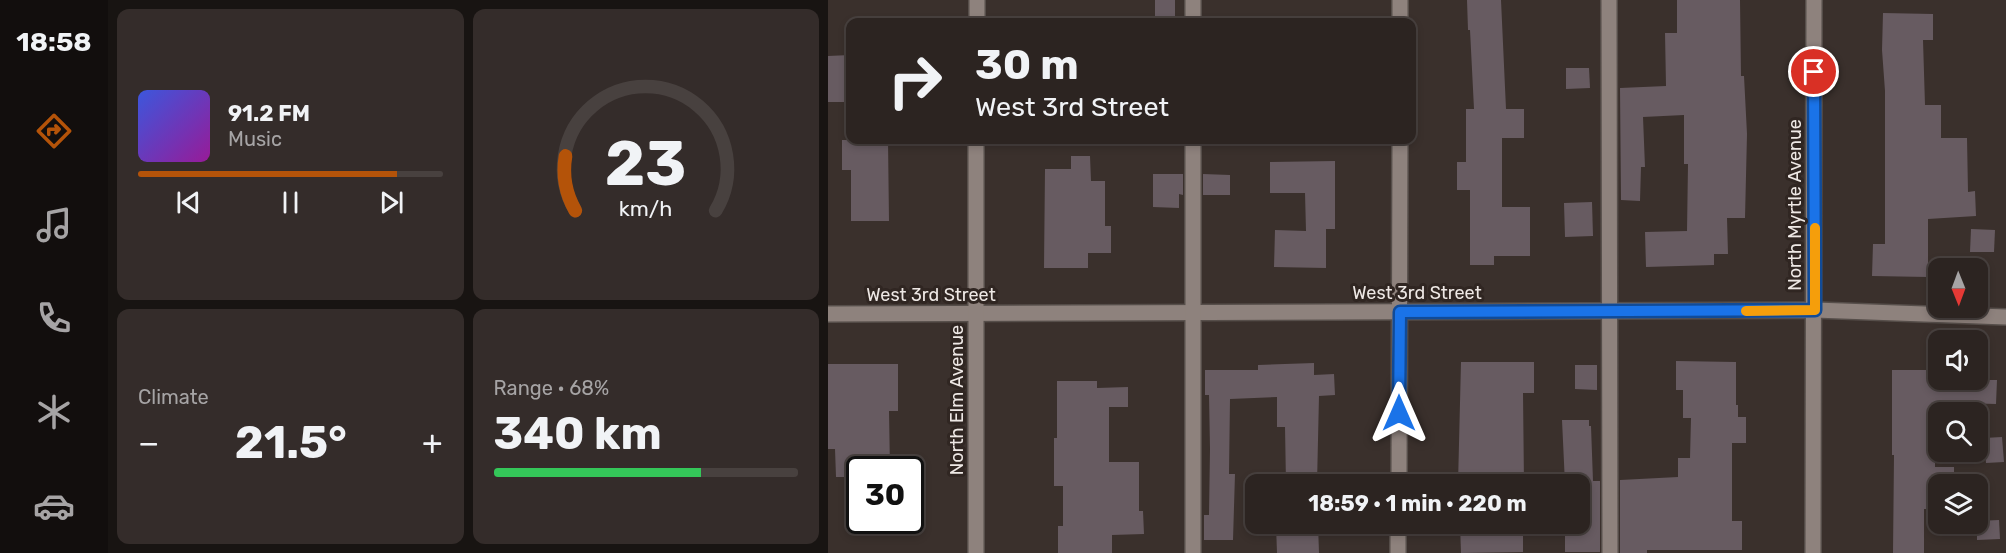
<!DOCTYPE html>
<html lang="en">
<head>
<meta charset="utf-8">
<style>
  body { margin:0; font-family:Rubik,sans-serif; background:#342c2a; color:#f1f3f6; height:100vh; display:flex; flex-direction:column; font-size:22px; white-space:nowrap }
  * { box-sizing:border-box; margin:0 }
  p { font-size:20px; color:#a6a4a5 }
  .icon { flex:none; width:33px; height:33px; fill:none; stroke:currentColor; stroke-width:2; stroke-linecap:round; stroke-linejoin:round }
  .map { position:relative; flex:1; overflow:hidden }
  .panel { display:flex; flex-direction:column; gap:9px; padding:9px; background:#181412; width:720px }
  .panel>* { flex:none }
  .hud { position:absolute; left:18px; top:18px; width:570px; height:126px; border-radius:12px; box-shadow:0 3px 9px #0003,0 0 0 2px #48413f; background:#2c2421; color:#f1f3f6; overflow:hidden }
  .needle { width:39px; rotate:179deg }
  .controls { position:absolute; left:1100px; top:258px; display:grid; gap:12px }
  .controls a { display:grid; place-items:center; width:60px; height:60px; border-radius:12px; background:#2c2421; box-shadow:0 3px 9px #0003,0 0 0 2px #48413f; font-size:30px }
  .speed { position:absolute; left:18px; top:456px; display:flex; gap:12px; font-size:30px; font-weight:700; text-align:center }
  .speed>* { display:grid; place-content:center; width:78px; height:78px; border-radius:50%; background:#2c2421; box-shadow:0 3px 9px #0003,0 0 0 2px #48413f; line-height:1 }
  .speed .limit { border:3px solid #111; border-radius:9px; background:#fff; color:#111 }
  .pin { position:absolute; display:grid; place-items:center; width:51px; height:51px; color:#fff; margin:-26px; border:3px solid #fff; border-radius:50%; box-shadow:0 2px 6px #0007 }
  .me { position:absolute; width:66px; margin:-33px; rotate:0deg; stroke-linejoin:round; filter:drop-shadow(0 0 4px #0008) }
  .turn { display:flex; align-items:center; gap:21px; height:126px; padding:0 30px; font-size:27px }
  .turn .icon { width:78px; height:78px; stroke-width:2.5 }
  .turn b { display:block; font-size:42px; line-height:51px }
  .big { font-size:45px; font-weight:700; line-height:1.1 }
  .panel .card { flex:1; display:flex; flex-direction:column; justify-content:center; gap:9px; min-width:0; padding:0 21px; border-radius:12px; background:#342c2a }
  .panel .dial { align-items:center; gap:0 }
  .dial svg { height:156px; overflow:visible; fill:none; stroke:#48413f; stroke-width:7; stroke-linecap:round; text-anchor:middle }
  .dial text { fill:#f1f3f6; stroke:none }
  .song { display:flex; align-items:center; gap:18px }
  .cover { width:72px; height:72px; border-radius:9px; background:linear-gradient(135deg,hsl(230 70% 55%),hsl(300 70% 35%)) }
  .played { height:6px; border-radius:3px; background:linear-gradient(90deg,#b45309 85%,#48413f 85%) }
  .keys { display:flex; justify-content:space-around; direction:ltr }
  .heat { display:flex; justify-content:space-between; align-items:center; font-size:33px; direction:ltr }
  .charge { height:9px; border-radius:4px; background:linear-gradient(90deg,#34c759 68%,#48413f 0) }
  .panel .tiles { flex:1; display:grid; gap:9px; grid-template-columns:repeat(2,1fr) }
  .trip { position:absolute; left:417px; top:474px; width:345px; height:60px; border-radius:12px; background:#2c2421; box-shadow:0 3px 9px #0003,0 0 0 2px #48413f; font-weight:700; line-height:60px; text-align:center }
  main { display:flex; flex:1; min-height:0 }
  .tabs { display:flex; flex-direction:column; width:108px; justify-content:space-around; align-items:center; background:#120e0d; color:#a6a4a5 }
  .tabs .icon { width:42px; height:42px }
  .tabs .selected { color:#b45309 }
  .tabs b { font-size:27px; color:#f1f3f6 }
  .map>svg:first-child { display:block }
  .building { fill:#675b61 }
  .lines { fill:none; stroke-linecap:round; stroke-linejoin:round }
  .minor-casing { stroke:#564e4a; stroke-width:18 }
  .minor { stroke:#8e827d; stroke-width:15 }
  .route-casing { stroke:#114b97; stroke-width:15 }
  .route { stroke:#1a73e8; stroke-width:10 }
  .slow { stroke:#f59e0b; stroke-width:10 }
  .labels { text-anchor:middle; stroke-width:6; stroke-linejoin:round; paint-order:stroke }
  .street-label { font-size:18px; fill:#eee8e5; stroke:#302622 }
</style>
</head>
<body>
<main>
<nav class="tabs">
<b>18:58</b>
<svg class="icon selected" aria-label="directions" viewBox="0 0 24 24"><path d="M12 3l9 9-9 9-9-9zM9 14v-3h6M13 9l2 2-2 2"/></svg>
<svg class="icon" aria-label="music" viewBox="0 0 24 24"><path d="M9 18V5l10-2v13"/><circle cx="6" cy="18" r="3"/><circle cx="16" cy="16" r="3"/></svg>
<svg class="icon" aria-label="phone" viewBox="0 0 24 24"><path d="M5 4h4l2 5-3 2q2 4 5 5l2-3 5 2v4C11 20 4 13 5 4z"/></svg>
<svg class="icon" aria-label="climate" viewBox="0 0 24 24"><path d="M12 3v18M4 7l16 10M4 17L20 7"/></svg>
<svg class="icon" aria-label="car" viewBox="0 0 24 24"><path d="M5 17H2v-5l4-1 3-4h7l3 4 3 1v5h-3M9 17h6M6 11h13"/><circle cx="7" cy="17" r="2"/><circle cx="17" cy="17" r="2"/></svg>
</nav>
<section class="panel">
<div class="tiles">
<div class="card">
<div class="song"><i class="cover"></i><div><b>91.2 FM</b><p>Music</p></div></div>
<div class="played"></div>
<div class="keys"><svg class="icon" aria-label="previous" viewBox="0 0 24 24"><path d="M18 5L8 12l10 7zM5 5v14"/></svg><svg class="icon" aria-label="pause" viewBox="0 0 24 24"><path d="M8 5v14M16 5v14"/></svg><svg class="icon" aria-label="next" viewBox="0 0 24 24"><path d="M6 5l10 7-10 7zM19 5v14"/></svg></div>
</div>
<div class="card dial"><svg viewBox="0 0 100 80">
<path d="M14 69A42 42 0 1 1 86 69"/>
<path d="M14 69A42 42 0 0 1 9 41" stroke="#b45309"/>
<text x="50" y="56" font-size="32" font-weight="700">23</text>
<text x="50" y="72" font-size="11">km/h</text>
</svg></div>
<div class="card"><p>Climate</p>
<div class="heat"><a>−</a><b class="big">21.5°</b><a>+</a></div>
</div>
<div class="card"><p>Range · 68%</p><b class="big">340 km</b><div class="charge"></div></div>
</div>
</section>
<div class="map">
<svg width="1178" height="553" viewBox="0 0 1178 553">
  <rect width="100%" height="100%" fill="#3a302c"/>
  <g class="building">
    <rect x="327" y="0" width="20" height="22"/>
    <path d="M 639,0 L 673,0 L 678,109 L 696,109 L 696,138 L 674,138 L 674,207 L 702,207 L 702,256 L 666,256 L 666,265 L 642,265 L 642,190 L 629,190 L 629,162 L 638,162 L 638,109 L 646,109 L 642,30 L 640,30 Z"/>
    <path d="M 849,0 L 912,0 L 913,76 L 916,76 L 919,134 L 917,218 L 899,218 L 900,254 L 886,254 L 886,265 L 818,267 L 817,232 L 859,231 L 860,164 L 856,164 L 856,115 L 815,117 L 817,167 L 813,167 L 812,201 L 793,200 L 792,88 L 838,86 L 837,33 L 849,33 Z"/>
    <path d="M 1055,13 L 1105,14 L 1105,40 L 1095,40 L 1097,105 L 1113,105 L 1113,138 L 1139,138 L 1140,192 L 1147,191 L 1148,216 L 1100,219 L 1100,277 L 1044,276 L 1045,244 L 1057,244 L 1057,91 L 1054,50 Z"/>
    <path d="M 22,55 L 22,102 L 0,102 L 0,56 Z"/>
    <path d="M 738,68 L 761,68 L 762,88 L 738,89 Z"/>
    <path d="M 14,140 L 60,140 L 61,221 L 23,221 L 23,170 L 14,170 Z"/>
    <path d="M 243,156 L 262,156 L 263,181 L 277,181 L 277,226 L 283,226 L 283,253 L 260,253 L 260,268 L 216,268 L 217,169 L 243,169 Z"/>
    <path d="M 507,161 L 507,229 L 498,229 L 498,268 L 446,267 L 447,230 L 478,231 L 477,193 L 442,193 L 442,162 Z"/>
    <path d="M 325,174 L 355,174 L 355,195 L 351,194 L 351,208 L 325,207 Z"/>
    <path d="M 375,174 L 402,175 L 402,195 L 375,195 Z"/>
    <path d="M 764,202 L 765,236 L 737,237 L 736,203 Z"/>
    <path d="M 1143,229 L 1167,230 L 1166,252 L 1142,252 Z"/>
    <path d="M 848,361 L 908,362 L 908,405 L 910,405 L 910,417 L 918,417 L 918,443 L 904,443 L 904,521 L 914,521 L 914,550 L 819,550 L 819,553 L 792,553 L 792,480 L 850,477 L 850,458 L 862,458 L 863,418 L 855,418 L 855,390 L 848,390 Z"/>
    <path d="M 633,362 L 706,362 L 706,393 L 695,393 L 696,484 L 630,484 Z"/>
    <path d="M 486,363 L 486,375 L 506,374 L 507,395 L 491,396 L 489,484 L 458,484 L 457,427 L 449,427 L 449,397 L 402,399 L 401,474 L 407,474 L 405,540 L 376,540 L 376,515 L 381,515 L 382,449 L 381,395 L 377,395 L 377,370 L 430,370 L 430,365 Z"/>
    <path d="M 0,364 L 70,364 L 70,411 L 61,411 L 62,470 L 32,470 L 32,477 L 8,477 L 7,449 L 0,449 Z"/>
    <path d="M 747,365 L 769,365 L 769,390 L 747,389 Z"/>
    <path d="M 1064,370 L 1110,370 L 1110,380 L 1169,380 L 1168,404 L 1134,403 L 1134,405 L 1107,405 L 1107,467 L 1126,467 L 1126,484 L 1110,484 L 1110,509 L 1096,509 L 1096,553 L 1065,553 L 1066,455 L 1064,455 Z"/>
    <path d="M 229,381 L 269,381 L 269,388 L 300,387 L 300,407 L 281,407 L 281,462 L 311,462 L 311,511 L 315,511 L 316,534 L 284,535 L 284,553 L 230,553 L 230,526 L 235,526 L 235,486 L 226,486 L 226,438 L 229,438 Z"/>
    <path d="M 734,420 L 761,420 L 761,426 L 763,426 L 765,481 L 772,481 L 772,552 L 737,552 L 737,524 L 752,524 L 752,484 L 737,484 Z"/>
    <path d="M 1174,437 L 1176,462 L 1158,463 L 1156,438 Z"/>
    <path d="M 1171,520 L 1172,539 L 1149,540 L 1149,521 Z"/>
    <path d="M 453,524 L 490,524 L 491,553 L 449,553 L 448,525 Z"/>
    <path d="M 632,524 L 695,524 L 695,552 L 633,553 Z"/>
  </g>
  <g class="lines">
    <defs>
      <g id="minor">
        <path d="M 365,0 L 365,22"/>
        <path d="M 572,0 L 572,22"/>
        <path d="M 781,0 L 782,553"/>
        <path d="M 149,22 L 149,0"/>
        <path d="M 0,314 L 987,310 L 1178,317"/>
        <path d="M 571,484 L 572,140"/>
        <path d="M 148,553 L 148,140"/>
        <path d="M 365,553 L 365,140"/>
        <path d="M 570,553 L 570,524"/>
        <path d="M 985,553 L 986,0"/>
      </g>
    </defs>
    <use href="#minor" class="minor-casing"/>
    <use href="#minor" class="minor"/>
  </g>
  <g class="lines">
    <defs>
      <path id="route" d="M 571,413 L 572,312 L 987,310 L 986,72"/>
    </defs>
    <use href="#route" class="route-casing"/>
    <use href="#route" class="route"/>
    <path class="slow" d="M 918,311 L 987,310 L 987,228"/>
  </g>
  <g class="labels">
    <g class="street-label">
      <text transform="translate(967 205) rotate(-90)" y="6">North Myrtle Avenue</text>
      <text x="589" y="299">West 3rd Street</text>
      <text x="103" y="301">West 3rd Street</text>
      <text transform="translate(129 400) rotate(-90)" y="6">North Elm Avenue</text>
    </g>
  </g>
</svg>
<div class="controls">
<a><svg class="needle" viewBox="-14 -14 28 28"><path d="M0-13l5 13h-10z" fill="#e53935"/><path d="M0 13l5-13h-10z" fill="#a6a4a5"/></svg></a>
<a><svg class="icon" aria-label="sound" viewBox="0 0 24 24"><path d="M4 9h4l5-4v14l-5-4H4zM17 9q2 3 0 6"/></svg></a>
<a><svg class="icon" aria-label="search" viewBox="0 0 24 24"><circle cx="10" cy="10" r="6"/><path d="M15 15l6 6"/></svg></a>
<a><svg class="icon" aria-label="layers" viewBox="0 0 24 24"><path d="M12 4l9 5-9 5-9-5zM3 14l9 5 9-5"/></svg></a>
</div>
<div class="speed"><div class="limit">30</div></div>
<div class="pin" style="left:986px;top:72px;background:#d93025"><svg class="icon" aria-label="arrive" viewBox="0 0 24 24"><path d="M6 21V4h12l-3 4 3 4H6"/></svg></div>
<svg class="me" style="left:571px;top:413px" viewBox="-20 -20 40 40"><path d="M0-17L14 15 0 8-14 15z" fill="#1a73e8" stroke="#fff" stroke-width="4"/></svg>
<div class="trip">18:59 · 1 min · 220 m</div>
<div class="hud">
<div class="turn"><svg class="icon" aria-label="right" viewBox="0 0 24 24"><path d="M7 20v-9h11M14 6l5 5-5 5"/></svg><div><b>30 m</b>West 3rd Street</div></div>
</div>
</div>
</main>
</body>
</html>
